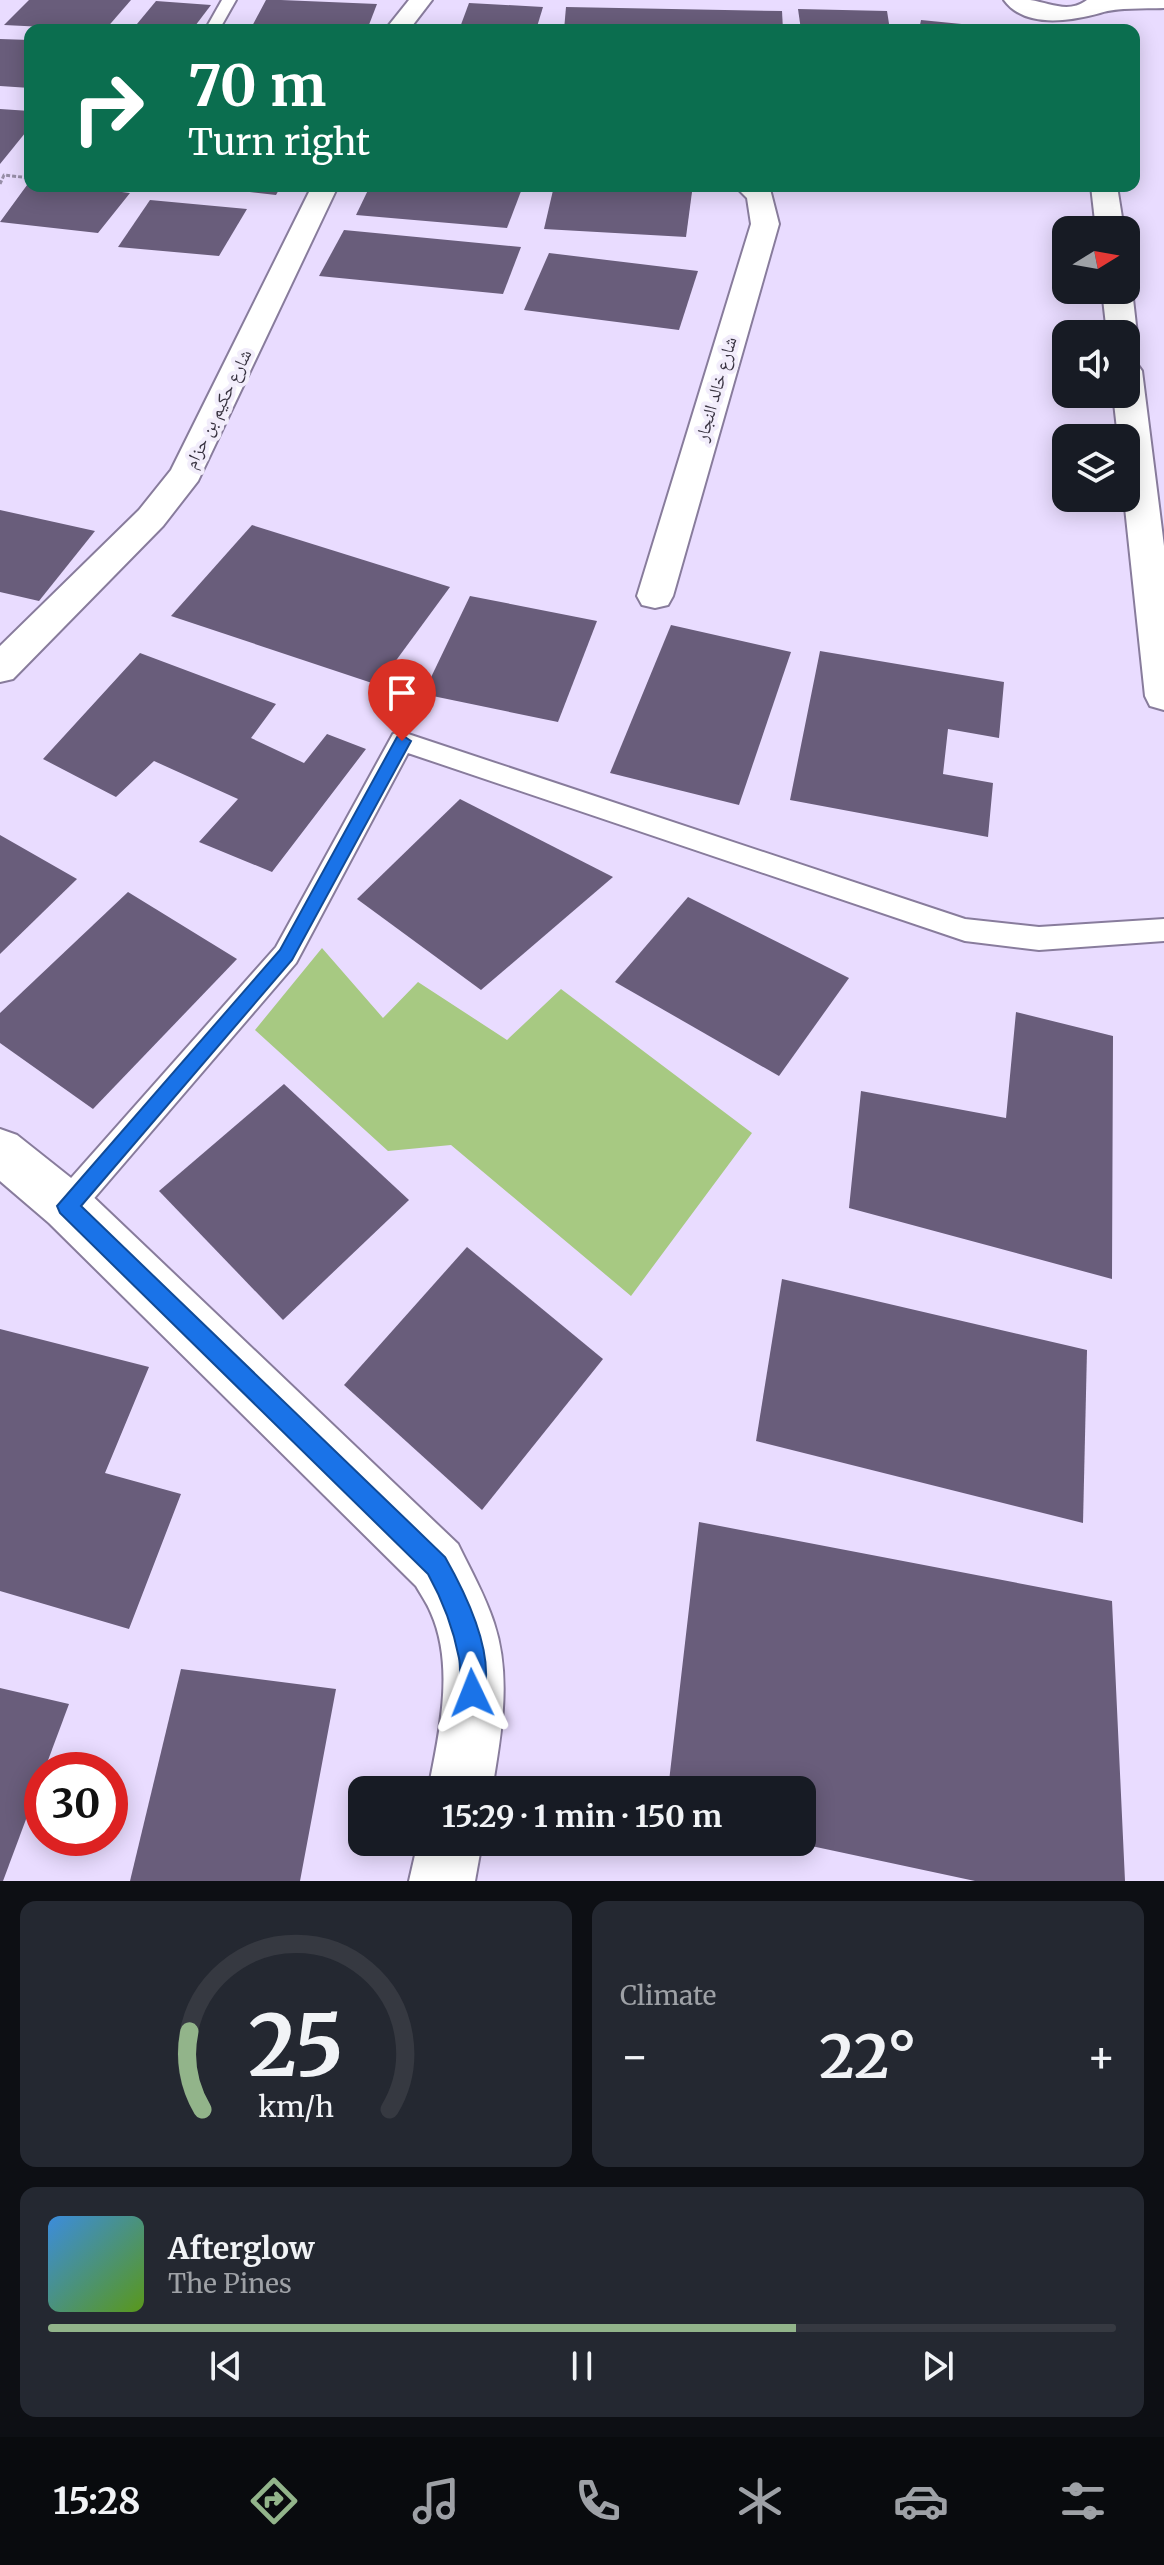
<!DOCTYPE html>
<html lang="en">
<head>
<meta charset="utf-8">
<style>
  body { margin:0; font-family:Merriweather,"Noto Naskh Arabic",serif; background:#242831; color:#f1f3f6; height:100vh; display:flex; flex-direction:column; font-size:30px; white-space:nowrap }
  * { box-sizing:border-box; margin:0 }
  p { font-size:26px; color:#9ea1a6 }
  .icon { flex:none; width:44px; height:44px; fill:none; stroke:currentColor; stroke-width:2; stroke-linecap:round; stroke-linejoin:round }
  .map { position:relative; height:1881px; overflow:hidden }
  .drawer { display:flex; flex-direction:column; gap:20px; padding:20px; background:#0d0f14; flex:1 }
  .drawer>* { flex:none }
  .top-card { position:absolute; left:24px; top:24px; width:1116px; height:168px; border-radius:16px; box-shadow:0 4px 20px #0003; background:#0b6e4f; color:#fff; overflow:hidden }
  .needle { width:52px; rotate:79deg }
  .fabs { position:absolute; left:1052px; top:216px; display:grid; gap:16px }
  .fabs a { display:grid; place-items:center; width:88px; height:88px; border-radius:16px; background:#171b24; box-shadow:0 4px 20px #0003; font-size:40px }
  .speed { position:absolute; left:24px; top:1752px; display:flex; gap:16px; font-size:40px; font-weight:700; text-align:center }
  .speed>* { display:grid; place-content:center; width:104px; height:104px; border-radius:50%; background:#171b24; box-shadow:0 4px 20px #0003; line-height:1 }
  .speed .limit { border:12px solid #d22; background:#fff; color:#111 }
  .pin { position:absolute; display:grid; place-items:center; width:68px; height:68px; color:#fff; margin:-82px -34px; border-radius:50% 50% 50% 0; rotate:-45deg; box-shadow:0 0 8px #0007 }
  .pin .icon { rotate:45deg }
  .me { position:absolute; width:88px; margin:-44px; rotate:358deg; stroke-linejoin:round; filter:drop-shadow(0 0 6px #0008) }
  .turn { display:flex; align-items:center; gap:28px; height:168px; padding:0 32px; font-size:36px }
  .turn .icon { width:104px; height:104px; stroke-width:2.5 }
  .turn b { display:block; font-size:56px; line-height:68px }
  .big { font-size:60px; font-weight:700; line-height:1.1 }
  .drawer .tile { flex:1; display:flex; flex-direction:column; justify-content:center; gap:12px; min-width:0; padding:0 28px; border-radius:16px; background:#242831 }
  .drawer .dial { align-items:center; gap:0 }
  .dial svg { height:208px; overflow:visible; fill:none; stroke:#363941; stroke-width:7; stroke-linecap:round; text-anchor:middle }
  .dial text { fill:#f1f3f6; stroke:none }
  .song { display:flex; align-items:center; gap:24px }
  .cover { width:96px; height:96px; border-radius:12px; background:linear-gradient(135deg,hsl(210 70% 55%),hsl(90 70% 35%)) }
  .played { height:8px; border-radius:4px; background:linear-gradient(90deg,#92b48a 70%,#363941 70%) }
  .keys { display:flex; justify-content:space-around; direction:ltr }
  .heat { display:flex; justify-content:space-between; align-items:center; font-size:44px; direction:ltr }
  .drawer .tiles { flex:1; display:grid; gap:20px; grid-template-columns:1fr 1fr }
  .tile:last-child { grid-column:span 2 }
  .trip { position:absolute; left:348px; top:1776px; width:468px; height:80px; border-radius:16px; background:#171b24; box-shadow:0 4px 20px #0003; font-weight:700; line-height:80px; text-align:center }
  .dock { display:flex; height:128px; justify-content:space-around; align-items:center; background:#090b0e; color:#9ea1a6 }
  .dock .icon { width:56px; height:56px }
  .dock .active { color:#92b48a }
  .dock b { font-size:36px; color:#f1f3f6 }
  .map>svg:first-child { display:block }
  .green { fill:#a7c982 }
  .building { fill:#695d7b }
  .lines { fill:none; stroke-linecap:round; stroke-linejoin:round }
  .lane-casing { stroke:#887c9c; stroke-width:4 }
  .street-casing { stroke:#887c9c; stroke-width:4 }
  .secondary-casing { stroke:#887c9c; stroke-width:4 }
  .path { stroke:#978ea7; stroke-width:3; stroke-dasharray:4 2; stroke-linecap:butt }
  .lane { fill:#fff; fill-rule:evenodd }
  .street { fill:#fff; fill-rule:evenodd }
  .secondary { fill:#fff; fill-rule:evenodd }
  .route { fill:#1a73e8; stroke:#114b97; stroke-width:2 }
  .labels { text-anchor:middle; stroke-width:8; stroke-linejoin:round; paint-order:stroke }
  .far-street-label { font-size:18px; fill:#383340; stroke:#f2edfb }
</style>
</head>
<body>
<div class="map">
<svg width="1164" height="1881" viewBox="0 0 1164 1881">
  <rect width="100%" height="100%" fill="#e9dcff"/>
  <path class="green" d="M 322,948 L 383,1018 L 418,982 L 507,1040 L 561,989 L 752,1133 L 631,1296 L 451,1145 L 388,1151 L 255,1030 Z"/>
  <g class="building">
    <path d="M 29,0 L 131,0 L 105,30 L 4,25 Z"/>
    <path d="M 266,0 L 281,0 L 377,4 L 367,30 L 250,30 Z"/>
    <path d="M 156,1 L 211,5 L 192,30 L 132,30 Z"/>
    <path d="M 469,3 L 543,7 L 536,30 L 459,30 Z"/>
    <path d="M 566,7 L 782,11 L 783,30 L 564,30 Z"/>
    <path d="M 798,9 L 887,11 L 890,30 L 801,30 Z"/>
    <path d="M 921,20 L 1002,28 L 1002,30 L 919,30 Z"/>
    <path d="M 0,39 L 30,40 L 30,88 L 0,86 Z"/>
    <path d="M 0,109 L 30,111 L 30,127 L 0,164 Z"/>
    <path d="M 30,181 L 30,186 L 73,186 L 130,193 L 98,233 L 0,222 Z"/>
    <path d="M 199,186 L 281,186 L 276,195 Z"/>
    <path d="M 370,186 L 523,186 L 507,228 L 356,215 Z"/>
    <path d="M 554,186 L 692,192 L 686,237 L 544,229 Z"/>
    <path d="M 150,200 L 247,209 L 219,256 L 118,247 Z"/>
    <path d="M 344,230 L 521,247 L 503,294 L 319,276 Z"/>
    <path d="M 549,253 L 698,271 L 679,330 L 524,310 Z"/>
    <path d="M 0,510 L 95,531 L 39,601 L 0,592 Z"/>
    <path d="M 252,525 L 450,587 L 378,685 L 171,616 Z"/>
    <path d="M 470,596 L 597,621 L 558,722 L 423,694 Z"/>
    <path d="M 671,625 L 791,652 L 739,805 L 610,773 Z"/>
    <path d="M 820,651 L 1004,682 L 999,738 L 948,729 L 943,774 L 993,783 L 988,837 L 790,800 Z"/>
    <path d="M 140,653 L 276,704 L 251,738 L 304,763 L 327,734 L 366,749 L 272,872 L 199,842 L 238,799 L 154,761 L 116,797 L 43,759 Z"/>
    <path d="M 460,799 L 613,877 L 481,990 L 357,899 Z"/>
    <path d="M 0,835 L 77,879 L 0,954 Z"/>
    <path d="M 128,892 L 237,959 L 93,1109 L 0,1043 L 0,1013 Z"/>
    <path d="M 688,897 L 849,978 L 779,1076 L 615,982 Z"/>
    <path d="M 1016,1012 L 1113,1036 L 1112,1279 L 849,1208 L 861,1091 L 1006,1118 Z"/>
    <path d="M 284,1084 L 409,1200 L 283,1320 L 159,1191 Z"/>
    <path d="M 467,1247 L 603,1359 L 482,1510 L 344,1385 Z"/>
    <path d="M 782,1279 L 1087,1350 L 1083,1523 L 756,1441 Z"/>
    <path d="M 0,1329 L 149,1367 L 105,1473 L 181,1494 L 129,1629 L 0,1591 Z"/>
    <path d="M 699,1522 L 1112,1601 L 1125,1881 L 975,1881 L 802,1844 L 802,1790 L 668,1790 Z"/>
    <path d="M 181,1669 L 336,1689 L 300,1881 L 130,1881 Z"/>
    <path d="M 0,1688 L 69,1704 L 3,1881 L 0,1881 Z"/>
  </g>
  <g class="lines">
    <defs>
      <g id="lane">
        <path d="M 222,0 L 236,0 L 219,30 L 205,30 Z"/>
        <path d="M 402,732 L 965,919 L 1039,927 L 1164,919 L 1164,941 L 1039,950 L 965,941 L 408,753 L 296,963 L 78,1217 L 67,1221 L 56,1217 L 51,1206 L 56,1195 L 276,947 L 393,734 Z"/>
      </g>
      <g id="street">
        <path d="M 409,0 L 432,0 L 409,30 L 385,30 Z"/>
        <path d="M 312,186 L 338,186 L 198,481 L 163,526 L 13,679 L 0,682 L 0,646 L 139,510 L 171,470 Z"/>
        <path d="M 735,186 L 765,186 L 770,189 L 779,224 L 673,596 L 668,605 L 655,608 L 642,605 L 637,596 L 751,224 L 747,198 Z"/>
        <path d="M 0,1129 L 17,1135 L 85,1189 L 458,1544 C 471,1571 485,1595 494,1623 C 512,1677 501,1736 492,1790 L 428,1790 C 439,1735 455,1667 431,1613 C 427,1603 421,1595 416,1586 L 49,1223 L 0,1181 Z"/>
        <path d="M 418,1842 L 482,1842 L 475,1881 L 409,1881 Z"/>
      </g>
      <g id="secondary">
        <path d="M 1004,0 C 1012,0 1022,0 1030,0 C 1051,3 1068,14 1087,0 L 1164,0 L 1164,8 C 1144,9 1119,7 1100,13 C 1071,21 1025,29 1004,0 Z"/>
        <path d="M 1091,186 L 1117,186 L 1124,230 L 1096,230 Z"/>
        <path d="M 1126,283 L 1132,290 L 1137,334 L 1133,340 L 1126,342 L 1126,334 L 1107,334 L 1102,290 L 1126,290 Z"/>
        <path d="M 1126,362 L 1137,364 L 1142,371 L 1164,546 L 1164,710 L 1150,706 L 1145,696 L 1124,498 L 1126,438 L 1118,438 L 1113,394 L 1126,394 Z"/>
      </g>
    </defs>
    <use href="#lane" class="lane-casing"/>
    <use href="#street" class="street-casing"/>
    <use href="#secondary" class="secondary-casing"/>
    <g class="path">
      <path d="M 0,184 L 4,175 L 30,178"/>
      <path d="M 108,186 L 122,186"/>
    </g>
    <use href="#lane" class="lane"/>
    <use href="#street" class="street"/>
    <use href="#secondary" class="secondary"/>
  </g>
  <path class="route" d="M 402,735 L 411,741 L 292,960 L 81,1206 L 445,1557 C 466,1594 499,1659 481,1702 L 472,1705 L 463,1702 C 457,1687 462,1673 459,1658 C 453,1627 443,1601 428,1574 L 60,1213 L 57,1206 L 280,950 L 397,737 Z"/>
  <g class="labels">
    <g class="far-street-label">
      <text transform="translate(716 389) rotate(-74)" y="6">شارع خالد النجار</text>
      <text transform="translate(218 409) rotate(-64)" y="6">شارع حكيم بن حزام</text>
    </g>
  </g>
</svg>
<div class="fabs">
<a><svg class="needle" viewBox="-14 -14 28 28"><path d="M0-13l5 13h-10z" fill="#e53935"/><path d="M0 13l5-13h-10z" fill="#9ea1a6"/></svg></a>
<a><svg class="icon" aria-label="sound" viewBox="0 0 24 24"><path d="M4 9h4l5-4v14l-5-4H4zM17 9q2 3 0 6"/></svg></a>
<a><svg class="icon" aria-label="layers" viewBox="0 0 24 24"><path d="M12 4l9 5-9 5-9-5zM3 14l9 5 9-5"/></svg></a>
</div>
<div class="speed"><div class="limit">30</div></div>
<div class="pin" style="left:402px;top:741px;background:#d93025"><svg class="icon" aria-label="arrive" viewBox="0 0 24 24"><path d="M6 21V4h12l-3 4 3 4H6"/></svg></div>
<svg class="me" style="left:472px;top:1693px" viewBox="-20 -20 40 40"><path d="M0-17L14 15 0 8-14 15z" fill="#1a73e8" stroke="#fff" stroke-width="4"/></svg>
<div class="trip">15:29 · 1 min · 150 m</div>
<div class="top-card">
<div class="turn"><svg class="icon" aria-label="right" viewBox="0 0 24 24"><path d="M7 20v-9h11M14 6l5 5-5 5"/></svg><div><b>70 m</b>Turn right</div></div>
</div>
</div>
<section class="drawer">
<div class="tiles">
<div class="tile dial"><svg viewBox="0 0 100 80">
<path d="M14 69A42 42 0 1 1 86 69"/>
<path d="M14 69A42 42 0 0 1 9 39" stroke="#92b48a"/>
<text x="50" y="56" font-size="32" font-weight="700">25</text>
<text x="50" y="72" font-size="11">km/h</text>
</svg></div>
<div class="tile"><p>Climate</p>
<div class="heat"><a>−</a><b class="big">22°</b><a>+</a></div>
</div>
<div class="tile">
<div class="song"><i class="cover"></i><div><b>Afterglow</b><p>The Pines</p></div></div>
<div class="played"></div>
<div class="keys"><svg class="icon" aria-label="previous" viewBox="0 0 24 24"><path d="M18 5L8 12l10 7zM5 5v14"/></svg><svg class="icon" aria-label="pause" viewBox="0 0 24 24"><path d="M8 5v14M16 5v14"/></svg><svg class="icon" aria-label="next" viewBox="0 0 24 24"><path d="M6 5l10 7-10 7zM19 5v14"/></svg></div>
</div>
</div>
</section>
<nav class="dock">
<b>15:28</b>
<svg class="icon active" aria-label="directions" viewBox="0 0 24 24"><path d="M12 3l9 9-9 9-9-9zM9 14v-3h6M13 9l2 2-2 2"/></svg>
<svg class="icon" aria-label="music" viewBox="0 0 24 24"><path d="M9 18V5l10-2v13"/><circle cx="6" cy="18" r="3"/><circle cx="16" cy="16" r="3"/></svg>
<svg class="icon" aria-label="phone" viewBox="0 0 24 24"><path d="M5 4h4l2 5-3 2q2 4 5 5l2-3 5 2v4C11 20 4 13 5 4z"/></svg>
<svg class="icon" aria-label="climate" viewBox="0 0 24 24"><path d="M12 3v18M4 7l16 10M4 17L20 7"/></svg>
<svg class="icon" aria-label="car" viewBox="0 0 24 24"><path d="M5 17H2v-5l4-1 3-4h7l3 4 3 1v5h-3M9 17h6M6 11h13"/><circle cx="7" cy="17" r="2"/><circle cx="17" cy="17" r="2"/></svg>
<svg class="icon" aria-label="filters" viewBox="0 0 24 24"><path d="M4 7h16M4 17h16"/><circle cx="9" cy="7" r="2"/><circle cx="15" cy="17" r="2"/></svg>
</nav>
</body>
</html>
